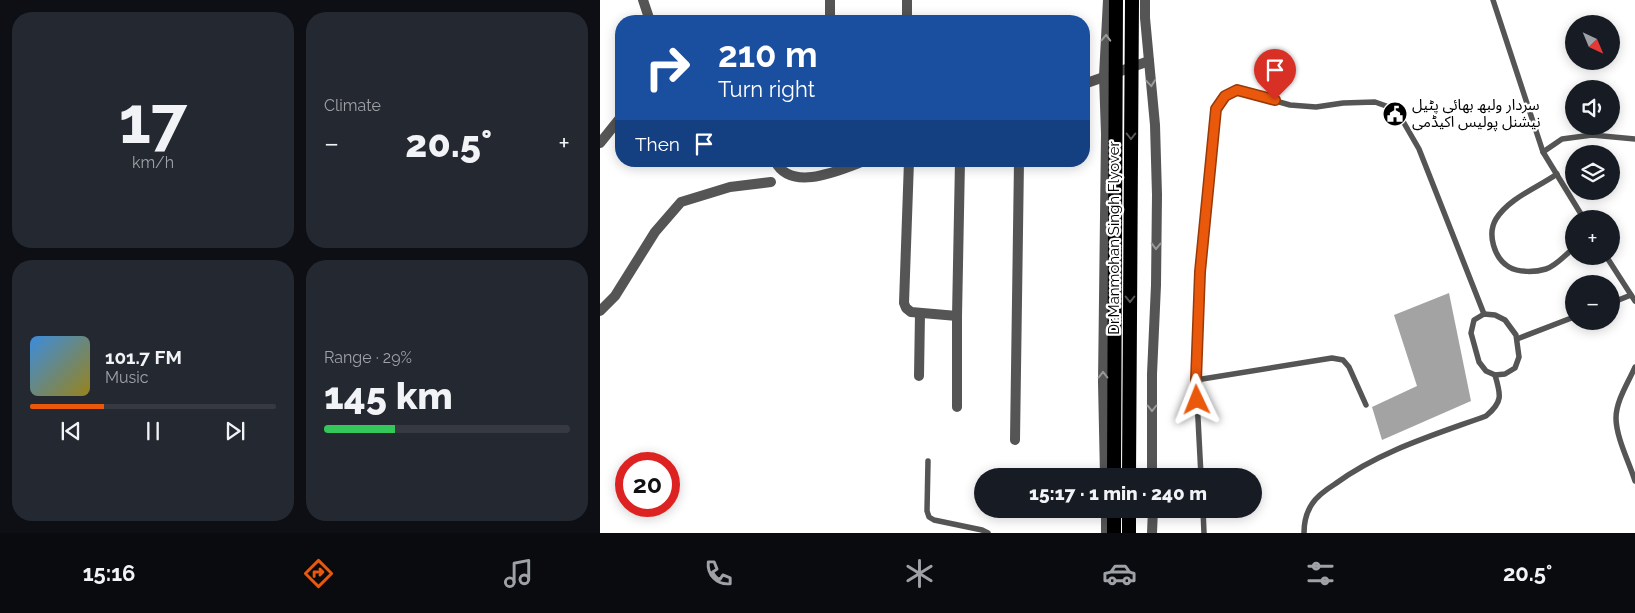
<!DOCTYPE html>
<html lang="en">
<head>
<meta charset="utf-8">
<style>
  body { margin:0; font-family:Raleway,"Noto Sans Arabic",sans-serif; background:#242831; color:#f1f3f6; height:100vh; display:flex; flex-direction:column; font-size:19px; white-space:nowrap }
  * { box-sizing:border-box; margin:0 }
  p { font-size:16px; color:#9ea1a6 }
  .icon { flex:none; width:28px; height:28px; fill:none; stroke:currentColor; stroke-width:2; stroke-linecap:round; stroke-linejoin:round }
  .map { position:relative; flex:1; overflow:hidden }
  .panel { display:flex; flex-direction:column; gap:12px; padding:12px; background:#0d0f14; width:600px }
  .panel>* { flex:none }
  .guide { position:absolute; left:15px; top:15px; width:475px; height:152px; border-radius:20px; box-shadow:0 2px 12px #0003; background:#1a4fa0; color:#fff; overflow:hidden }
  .needle { width:32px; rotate:136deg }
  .controls { position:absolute; left:965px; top:15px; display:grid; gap:10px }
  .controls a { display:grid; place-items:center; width:55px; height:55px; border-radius:50%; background:#171b24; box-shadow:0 2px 12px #0003; font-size:25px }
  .speed { position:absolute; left:15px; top:452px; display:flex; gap:10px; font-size:25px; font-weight:700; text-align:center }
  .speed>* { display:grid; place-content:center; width:65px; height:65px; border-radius:50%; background:#171b24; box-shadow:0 2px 12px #0003; line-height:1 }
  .speed .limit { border:8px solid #d22; background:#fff; color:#111 }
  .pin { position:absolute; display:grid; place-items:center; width:42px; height:42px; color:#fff; margin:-51px -21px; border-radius:50% 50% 50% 0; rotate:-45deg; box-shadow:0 0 5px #0007 }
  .pin .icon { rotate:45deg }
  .me { position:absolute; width:55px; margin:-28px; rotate:358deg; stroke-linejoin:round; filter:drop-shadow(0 0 4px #0008) }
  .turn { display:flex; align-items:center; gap:18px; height:105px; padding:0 20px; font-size:22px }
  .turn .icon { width:65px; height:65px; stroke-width:2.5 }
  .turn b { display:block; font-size:35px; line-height:42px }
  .then { display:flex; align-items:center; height:48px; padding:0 20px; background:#0003; gap:10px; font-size:19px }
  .big { font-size:38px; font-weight:800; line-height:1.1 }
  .panel .widget { flex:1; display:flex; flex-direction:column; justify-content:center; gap:8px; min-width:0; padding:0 18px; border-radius:20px; background:#242831 }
  .panel .dial { align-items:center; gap:0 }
  .dial b { font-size:65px; line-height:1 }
  .song { display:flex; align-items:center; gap:15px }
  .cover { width:60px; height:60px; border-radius:8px; background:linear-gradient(135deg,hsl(210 70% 55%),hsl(50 70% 35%)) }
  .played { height:5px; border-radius:2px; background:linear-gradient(90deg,#ea580c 30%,#363941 30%) }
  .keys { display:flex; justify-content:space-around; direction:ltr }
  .heat { display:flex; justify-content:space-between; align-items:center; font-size:28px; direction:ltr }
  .charge { height:8px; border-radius:4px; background:linear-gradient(90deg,#34c759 29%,#363941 0) }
  .panel .tiles { flex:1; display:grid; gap:12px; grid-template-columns:repeat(2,1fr) }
  .trip { position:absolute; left:374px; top:468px; width:288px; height:50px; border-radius:25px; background:#171b24; box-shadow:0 2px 12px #0003; font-weight:800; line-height:50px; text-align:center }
  .dock { display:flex; height:80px; justify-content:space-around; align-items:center; background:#090b0e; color:#9ea1a6 }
  .dock .icon { width:35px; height:35px }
  .dock .on { color:#ea580c }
  .dock b { font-size:22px; color:#f1f3f6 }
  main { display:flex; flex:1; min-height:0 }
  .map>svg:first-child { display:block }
  .water { fill:#a3a3a3 }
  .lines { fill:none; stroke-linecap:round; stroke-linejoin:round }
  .service { stroke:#555; stroke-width:5.5 }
  .minor { stroke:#555; stroke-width:10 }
  .tertiary { stroke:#555; stroke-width:10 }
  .trunk { stroke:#000; stroke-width:14 }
  .oneway { stroke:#999 }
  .oneway2 { stroke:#595959 }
  .route-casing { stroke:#983908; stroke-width:12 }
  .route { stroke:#ea580c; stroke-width:9 }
  .labels { text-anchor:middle; stroke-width:4.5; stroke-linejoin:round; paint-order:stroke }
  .poi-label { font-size:15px; fill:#000; stroke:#fff; text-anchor:start }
  .street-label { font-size:15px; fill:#000; stroke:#fff }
</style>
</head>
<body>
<main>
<section class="panel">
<div class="tiles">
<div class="widget dial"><b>17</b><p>km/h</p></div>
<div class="widget"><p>Climate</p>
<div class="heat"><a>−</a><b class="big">20.5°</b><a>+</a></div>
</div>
<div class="widget">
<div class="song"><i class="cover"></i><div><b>101.7 FM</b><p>Music</p></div></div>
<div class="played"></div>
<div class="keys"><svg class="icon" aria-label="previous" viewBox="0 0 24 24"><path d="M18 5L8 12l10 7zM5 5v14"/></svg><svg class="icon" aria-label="pause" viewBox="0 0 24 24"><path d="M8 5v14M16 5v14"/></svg><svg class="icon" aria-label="next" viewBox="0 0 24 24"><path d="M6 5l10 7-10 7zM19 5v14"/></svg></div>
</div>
<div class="widget"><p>Range · 29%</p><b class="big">145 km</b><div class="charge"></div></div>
</div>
</section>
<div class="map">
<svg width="1035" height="533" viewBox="0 0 1035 533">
  <rect width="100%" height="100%" fill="#fff"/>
  <path class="water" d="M 849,293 L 871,401 L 782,440 L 772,407 L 817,386 L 794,315 Z"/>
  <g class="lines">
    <g class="service">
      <path d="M 893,0 L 943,152 L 984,219"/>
      <path d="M 943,152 L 962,139 L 992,135 L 1035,139"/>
      <path d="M 957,174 C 937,188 909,198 896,219 C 887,234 894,258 909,267 C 919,273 936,272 946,269 C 956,266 966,254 974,248"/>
      <path d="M 1006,256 L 1035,301"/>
      <path d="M 1011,303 L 1031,295"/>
      <path d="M 884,314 L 895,315 L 905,320 L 916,335 L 919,357 L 915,368 L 905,374 L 895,375 L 886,371 L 879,362 L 871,333 L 874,320 Z"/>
      <path d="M 917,339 L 974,317"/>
      <path d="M 1035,367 C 1028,383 1016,401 1016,418 C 1016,437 1029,462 1035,481"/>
      <path d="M 596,380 L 732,358 L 743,360 L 749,367 L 766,405"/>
      <path d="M 328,461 L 327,511 L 329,517 L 334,520 L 382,530 L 388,533"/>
      <path d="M 601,476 L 596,380 L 600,272 L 616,109 L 625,96 L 637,90 L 690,105 L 716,107 L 743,103 L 775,102 L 789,107 L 804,123 L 819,149 L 884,314"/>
      <path d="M 603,509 L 604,533"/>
      <path d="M 704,533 C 704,522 706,513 712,504 C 717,496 727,489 735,484 C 780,451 834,435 886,416 C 903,402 901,395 895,375"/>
    </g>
    <g class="minor">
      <path d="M 43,0 L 50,21"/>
      <path d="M 230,0 L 230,21"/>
      <path d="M 307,0 L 307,21"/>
      <path d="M 484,84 L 549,61"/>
      <path d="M 0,143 L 21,117"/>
      <path d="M 175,161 C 191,193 240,170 264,161"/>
      <path d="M 309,161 L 304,303 L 306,308 L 311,312 L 357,316"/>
      <path d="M 0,311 L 15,296 L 55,232 L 81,202 L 130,187 L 171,182"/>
      <path d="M 319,376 L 320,313"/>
      <path d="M 357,407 L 357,316 L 360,161"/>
      <path d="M 415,440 L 419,161"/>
    </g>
    <g class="tertiary">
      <path d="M 545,0 L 545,18 L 555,125 L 557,195 L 556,285 L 552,374 L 552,476"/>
      <path d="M 505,476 L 503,382 L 506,134 L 504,76 L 508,0"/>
      <path d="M 506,533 L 506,509"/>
      <path d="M 552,533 L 553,509"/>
    </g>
    <g class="trunk">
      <path d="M 514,476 L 516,0"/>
      <path d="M 529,476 L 532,0"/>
      <path d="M 514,509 L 514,533"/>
      <path d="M 529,533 L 529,509"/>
    </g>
  </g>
  <defs><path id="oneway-chevron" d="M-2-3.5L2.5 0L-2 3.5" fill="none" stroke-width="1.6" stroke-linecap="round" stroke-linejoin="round" transform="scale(1.25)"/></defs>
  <g class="oneway">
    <use href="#oneway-chevron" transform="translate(506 38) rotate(-88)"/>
    <use href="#oneway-chevron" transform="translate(551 83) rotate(85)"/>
    <use href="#oneway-chevron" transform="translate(556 246) rotate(91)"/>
    <use href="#oneway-chevron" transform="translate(503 375) rotate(-90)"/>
    <use href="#oneway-chevron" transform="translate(552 408) rotate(90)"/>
  </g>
  <g class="oneway2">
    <use href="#oneway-chevron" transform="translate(531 136) rotate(90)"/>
    <use href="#oneway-chevron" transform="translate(530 299) rotate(90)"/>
  </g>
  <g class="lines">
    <defs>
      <path id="route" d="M 597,400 L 596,380 L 600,272 L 616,109 L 625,96 L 637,90 L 675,100"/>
    </defs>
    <use href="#route" class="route-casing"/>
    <use href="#route" class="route"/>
  </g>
  <defs>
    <symbol id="civic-disc" viewBox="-11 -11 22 22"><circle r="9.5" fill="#000" stroke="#fff"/><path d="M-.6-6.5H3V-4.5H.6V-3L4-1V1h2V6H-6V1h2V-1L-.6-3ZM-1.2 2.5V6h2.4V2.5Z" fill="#fff"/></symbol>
  </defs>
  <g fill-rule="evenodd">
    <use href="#civic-disc" x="781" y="100" width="28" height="28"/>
  </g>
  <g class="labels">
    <g class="poi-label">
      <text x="812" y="110">سردار ولبھ بھائی پٹیل<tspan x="812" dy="17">نیشنل پولیس اکیڈمی</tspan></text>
    </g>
    <g class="street-label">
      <text transform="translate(514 238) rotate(-90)" y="5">Dr.Manmohan Singh Flyover</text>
    </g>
  </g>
</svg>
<div class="controls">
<a><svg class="needle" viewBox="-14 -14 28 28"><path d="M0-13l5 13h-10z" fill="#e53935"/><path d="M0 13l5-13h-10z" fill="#9ea1a6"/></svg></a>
<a><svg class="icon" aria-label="sound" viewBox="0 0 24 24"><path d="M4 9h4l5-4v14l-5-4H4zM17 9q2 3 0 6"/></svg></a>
<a><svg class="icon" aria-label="layers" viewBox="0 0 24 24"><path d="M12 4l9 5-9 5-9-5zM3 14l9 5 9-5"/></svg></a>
<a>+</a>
<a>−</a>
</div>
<div class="speed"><div class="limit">20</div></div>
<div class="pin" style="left:675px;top:100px;background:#d93025"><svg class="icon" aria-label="arrive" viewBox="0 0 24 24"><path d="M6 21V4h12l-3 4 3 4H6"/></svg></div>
<svg class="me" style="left:597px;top:400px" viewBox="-20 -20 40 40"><path d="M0-17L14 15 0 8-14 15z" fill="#ea580c" stroke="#fff" stroke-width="4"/></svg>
<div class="trip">15:17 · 1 min · 240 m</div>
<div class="guide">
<div class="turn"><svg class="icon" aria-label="right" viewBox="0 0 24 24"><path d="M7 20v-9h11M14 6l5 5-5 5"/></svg><div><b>210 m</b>Turn right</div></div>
<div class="then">Then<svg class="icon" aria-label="arrive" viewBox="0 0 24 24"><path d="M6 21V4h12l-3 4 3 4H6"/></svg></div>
</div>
</div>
</main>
<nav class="dock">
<b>15:16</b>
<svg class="icon on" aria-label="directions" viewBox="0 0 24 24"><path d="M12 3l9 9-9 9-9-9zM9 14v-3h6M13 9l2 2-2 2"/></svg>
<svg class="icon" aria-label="music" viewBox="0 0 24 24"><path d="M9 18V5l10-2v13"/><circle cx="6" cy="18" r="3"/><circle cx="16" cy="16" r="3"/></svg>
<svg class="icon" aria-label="phone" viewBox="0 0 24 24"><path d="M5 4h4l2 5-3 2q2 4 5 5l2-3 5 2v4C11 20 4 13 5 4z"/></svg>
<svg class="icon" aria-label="climate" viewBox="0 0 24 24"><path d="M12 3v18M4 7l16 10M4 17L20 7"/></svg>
<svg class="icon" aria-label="car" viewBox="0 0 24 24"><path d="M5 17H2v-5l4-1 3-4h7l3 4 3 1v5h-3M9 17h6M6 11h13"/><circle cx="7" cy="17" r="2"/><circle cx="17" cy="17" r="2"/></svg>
<svg class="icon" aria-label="filters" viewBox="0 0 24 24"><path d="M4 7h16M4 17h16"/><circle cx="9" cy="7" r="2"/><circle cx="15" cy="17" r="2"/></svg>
<b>20.5°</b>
</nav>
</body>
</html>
